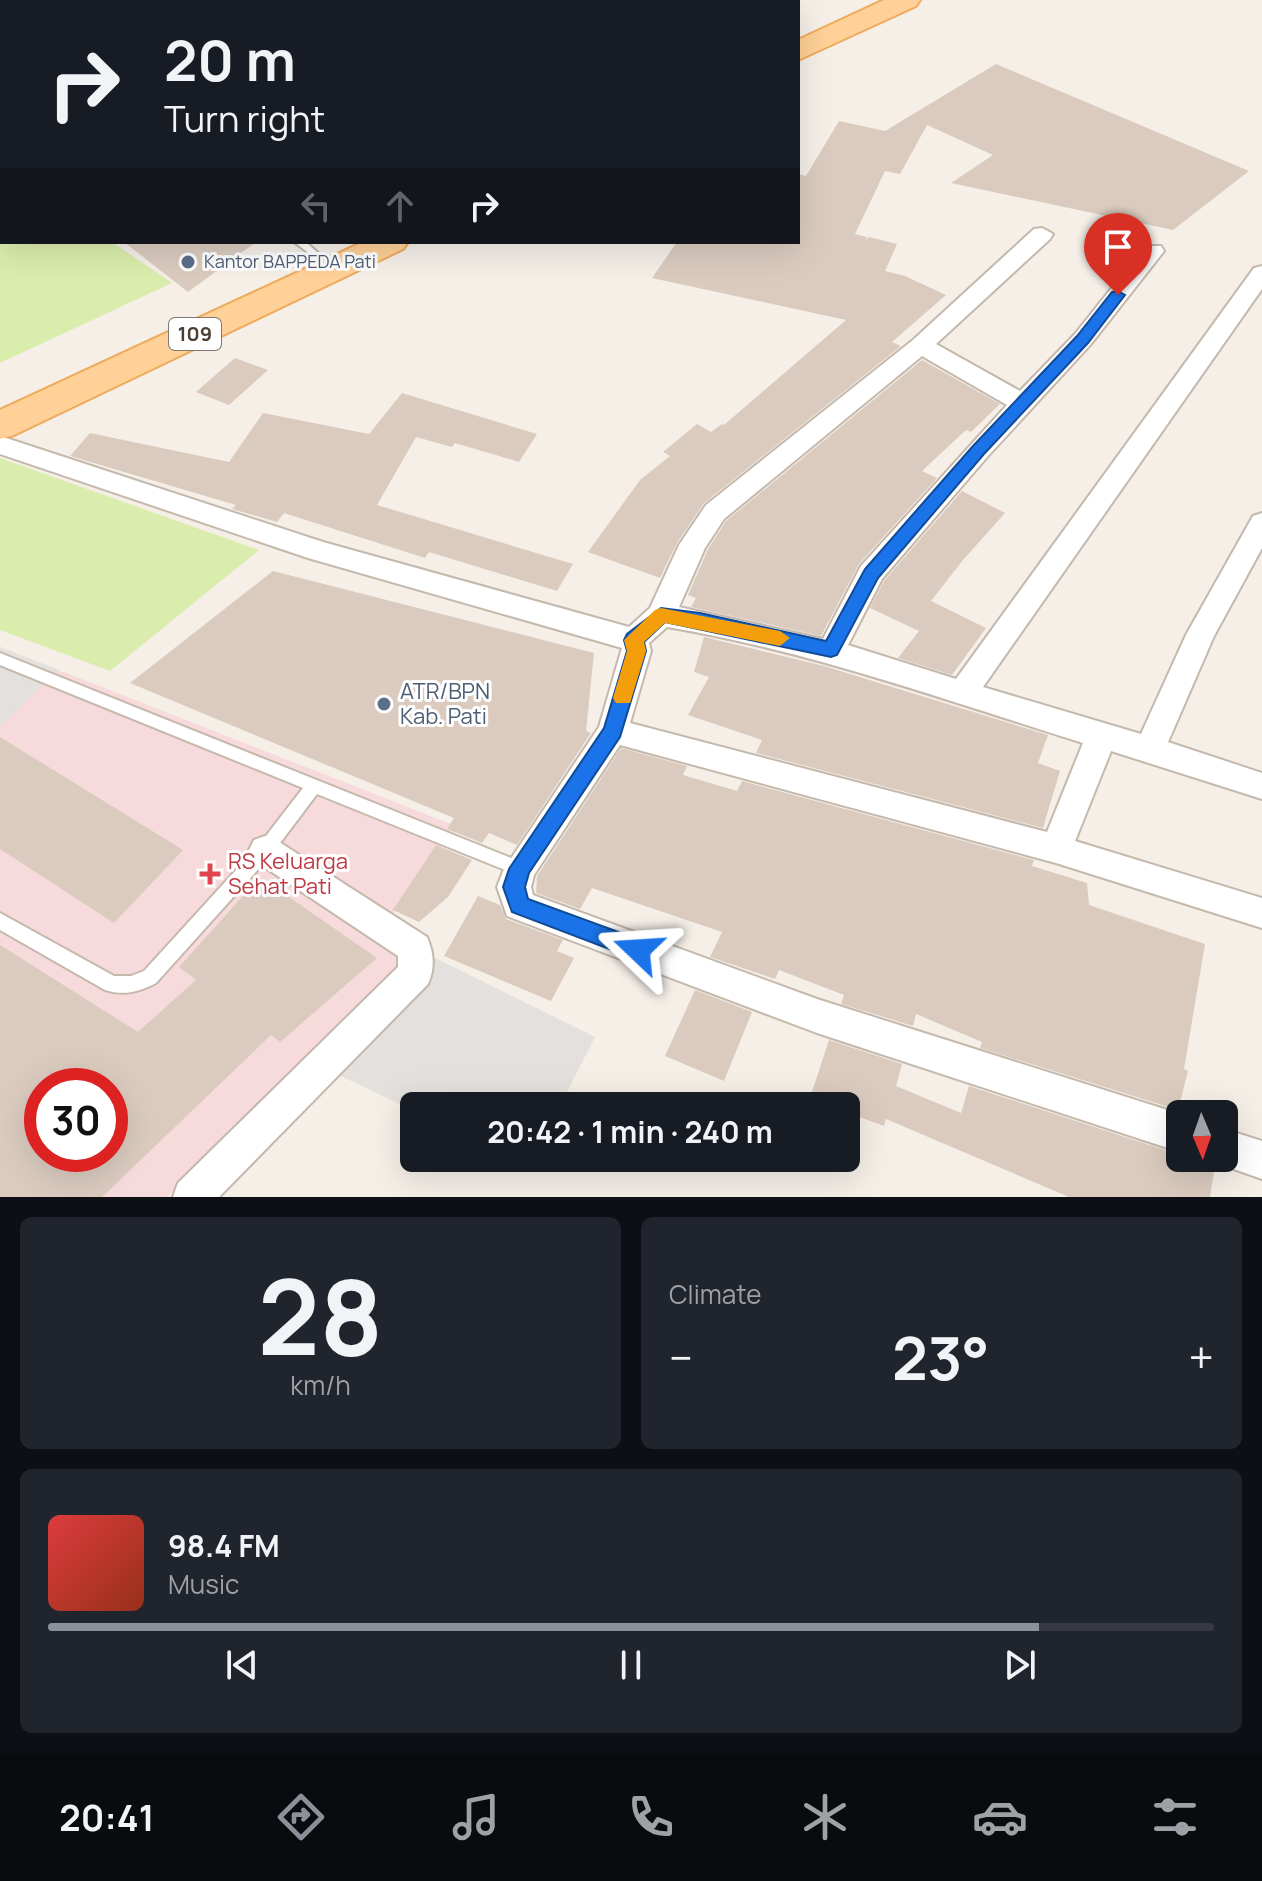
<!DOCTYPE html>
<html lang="en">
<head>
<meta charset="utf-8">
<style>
  body { margin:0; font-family:Manrope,sans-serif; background:#20242c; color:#f1f3f6; height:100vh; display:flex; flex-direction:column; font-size:30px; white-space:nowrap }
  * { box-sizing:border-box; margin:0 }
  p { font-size:26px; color:#9ea1a6 }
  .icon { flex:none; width:44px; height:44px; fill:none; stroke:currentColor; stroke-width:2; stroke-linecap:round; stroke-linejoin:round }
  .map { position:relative; height:1197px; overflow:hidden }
  .panel { display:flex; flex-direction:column; gap:20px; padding:20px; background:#0d0f14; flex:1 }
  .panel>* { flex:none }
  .guide { position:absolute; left:0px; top:0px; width:800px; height:244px; box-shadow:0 8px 32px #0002; background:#171b24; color:#f1f3f6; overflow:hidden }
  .needle { width:52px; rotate:178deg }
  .fabs { position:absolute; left:1166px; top:1100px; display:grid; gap:16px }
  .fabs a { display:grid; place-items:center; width:72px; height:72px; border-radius:12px; background:#171b24; box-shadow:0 8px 32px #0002; font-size:40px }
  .speed { position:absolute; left:24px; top:1068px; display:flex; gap:16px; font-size:40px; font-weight:700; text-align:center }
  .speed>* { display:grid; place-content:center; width:104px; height:104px; border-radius:50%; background:#171b24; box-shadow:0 8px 32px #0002; line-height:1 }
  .speed .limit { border:12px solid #d22; background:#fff; color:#111 }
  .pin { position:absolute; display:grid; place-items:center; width:68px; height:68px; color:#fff; margin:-82px -34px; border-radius:50% 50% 50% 0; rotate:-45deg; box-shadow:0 0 8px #0007 }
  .pin .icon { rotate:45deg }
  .me { position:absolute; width:88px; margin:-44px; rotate:290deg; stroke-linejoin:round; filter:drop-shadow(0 0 6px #0008) }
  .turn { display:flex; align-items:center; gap:28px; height:168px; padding:0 32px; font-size:36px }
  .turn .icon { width:104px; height:104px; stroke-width:2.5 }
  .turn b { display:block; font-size:56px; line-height:68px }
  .lanes { display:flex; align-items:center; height:76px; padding:0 32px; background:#0003; justify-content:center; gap:40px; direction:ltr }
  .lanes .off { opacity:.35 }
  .big { font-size:60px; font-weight:700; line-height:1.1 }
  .panel .card { flex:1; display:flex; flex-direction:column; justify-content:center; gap:12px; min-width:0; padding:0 28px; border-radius:12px; background:#20242c }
  .panel .dial { align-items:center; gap:0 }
  .dial b { font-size:104px; line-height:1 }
  .song { display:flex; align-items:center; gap:24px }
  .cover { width:96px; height:96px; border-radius:12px; background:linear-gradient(135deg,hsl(0 70% 55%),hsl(10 70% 35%)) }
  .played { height:8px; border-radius:4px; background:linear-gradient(90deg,#8c9099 85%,#363941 85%) }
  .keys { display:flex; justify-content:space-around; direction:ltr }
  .heat { display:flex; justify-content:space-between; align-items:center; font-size:44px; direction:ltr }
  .panel .tiles { flex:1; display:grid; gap:20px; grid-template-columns:1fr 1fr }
  .card:last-child { grid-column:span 2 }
  .trip { position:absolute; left:400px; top:1092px; width:460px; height:80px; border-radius:12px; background:#171b24; box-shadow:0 8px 32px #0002; font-weight:700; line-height:80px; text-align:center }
  .dock { display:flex; height:128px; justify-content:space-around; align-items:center; background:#090b0e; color:#9ea1a6 }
  .dock .icon { width:56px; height:56px }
  .dock .selected { color:#8c9099 }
  .dock b { font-size:36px; color:#f1f3f6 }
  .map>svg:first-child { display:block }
  .medical { fill:#f7dadb; fill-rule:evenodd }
  .green { fill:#dbedad }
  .parking { fill:#e3e0dd }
  .building { fill:#dbcbbf; fill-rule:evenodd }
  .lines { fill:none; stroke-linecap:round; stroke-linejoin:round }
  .service-casing { stroke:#c5b8ac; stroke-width:4 }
  .minor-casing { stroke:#c5b8ac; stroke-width:4 }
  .primary-casing { stroke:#efab5c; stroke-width:4 }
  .service { fill:#fff; fill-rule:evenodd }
  .minor { fill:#fff; fill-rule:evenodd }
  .primary { fill:#ffd097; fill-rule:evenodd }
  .route { fill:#1a73e8; stroke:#114b97; stroke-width:2 }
  .slow { fill:#f59e0b }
  .service-dot { fill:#5c6f8a; stroke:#fff; stroke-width:3 }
  .health-dot { fill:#e0444e; stroke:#fff; stroke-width:3 }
  .labels { text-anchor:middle; stroke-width:6; stroke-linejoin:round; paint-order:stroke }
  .far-service-label { font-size:18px; fill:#4e5e75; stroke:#fff; text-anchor:start }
  .shield { fill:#fff; stroke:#807872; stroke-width:2 }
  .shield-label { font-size:20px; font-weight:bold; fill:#4a3e35 }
  .service-label { font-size:22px; fill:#4e5e75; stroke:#fff; text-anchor:start }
  .health-label { font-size:22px; fill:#be3a42; stroke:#fff; text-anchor:start }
</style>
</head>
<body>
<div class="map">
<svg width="1262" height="1197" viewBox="0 0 1262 1197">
  <rect width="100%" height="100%" fill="#f5efe8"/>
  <path class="medical" d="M 0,647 L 456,826 L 386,923 L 415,948 L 168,1197 L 0,1197 ZM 42,1086 L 110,1086 L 110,1154 L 42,1154 Z"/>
  <g class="green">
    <path d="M 0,168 L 2,242 L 112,242 L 172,283 L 0,363 Z"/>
    <path d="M 0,458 L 259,550 L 110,671 L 0,630 Z"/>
  </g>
  <g class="parking">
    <path d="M 0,647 L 59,670 L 0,726 Z"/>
    <path d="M 415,948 L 595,1037 L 560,1106 L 414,1106 L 414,1111 L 322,1067 Z"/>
  </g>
  <g class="building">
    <path d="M 996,64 L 1249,171 L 1173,230 L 951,183 L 993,155 L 927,125 L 900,174 L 885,171 L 855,234 L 867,237 L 865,240 L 869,237 L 897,244 L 885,271 L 905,276 L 946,295 L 892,342 L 901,346 L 704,503 L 677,543 L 660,578 L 588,552 L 640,480 L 670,456 L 663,452 L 697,424 L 711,432 L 722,424 L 724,425 L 846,320 L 652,278 L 677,242 L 798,242 L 798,174 L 806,176 L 839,121 L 885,131 Z"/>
    <path d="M 124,242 L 256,242 L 188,292 Z"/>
    <path d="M 235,358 L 268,370 L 229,405 L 196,392 Z"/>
    <path d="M 922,360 L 1000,404 L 971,432 L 966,430 L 922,471 L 937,478 L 859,564 L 821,636 L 691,607 L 696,598 L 688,595 L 708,549 L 726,521 Z"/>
    <path d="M 402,393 L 537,434 L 519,462 L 455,443 L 452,447 L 416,437 L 377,505 L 573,564 L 557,591 L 429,552 L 425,558 L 284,513 L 277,522 L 232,509 L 236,505 L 70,456 L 90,433 L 229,462 L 263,413 L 369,434 Z"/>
    <path d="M 962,491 L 1005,513 L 963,560 L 931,601 L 986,628 L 952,675 L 898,658 L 919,631 L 870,608 L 884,581 Z"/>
    <path d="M 273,571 L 594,653 L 586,731 L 591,733 L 517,845 L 489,833 L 482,843 L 447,829 L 454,818 L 130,683 Z"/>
    <path d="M 704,637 L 824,666 L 1048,735 L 1038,763 L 1060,771 L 1043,828 L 756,753 L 762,740 L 688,715 L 709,677 L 694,672 Z"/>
    <path d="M 0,737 L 183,850 L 114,923 L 0,849 Z"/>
    <path d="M 621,748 L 687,766 L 683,775 L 737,791 L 742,781 L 1034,860 L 1032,866 L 1087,883 L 1089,905 L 1205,944 L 1184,1069 L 1188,1071 L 1178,1110 L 980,1048 L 982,1042 L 916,1014 L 913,1026 L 841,1004 L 844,995 L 779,970 L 775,979 L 710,957 L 722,932 L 592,888 L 580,909 L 536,893 L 537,876 Z"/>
    <path d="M 436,845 L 472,860 L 448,897 L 419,922 L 393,910 Z"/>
    <path d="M 260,877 L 377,958 L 280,1042 L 271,1035 L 102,1197 L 0,1197 L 0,945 L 138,1032 L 196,980 L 179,967 ZM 42,1086 L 110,1086 L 110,1154 L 42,1154 Z"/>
    <path d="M 478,896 L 500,905 L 506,919 L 563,940 L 557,951 L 574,958 L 551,1001 L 444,956 Z"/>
    <path d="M 695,990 L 752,1012 L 724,1081 L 665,1056 Z"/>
    <path d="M 829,1040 L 902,1064 L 896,1086 L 961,1113 L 969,1086 L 1180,1155 L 1180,1158 L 1206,1158 L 1215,1166 L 1210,1197 L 1069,1197 L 886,1119 L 884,1126 L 846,1112 L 846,1106 L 831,1106 L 810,1098 Z"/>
  </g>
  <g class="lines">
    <defs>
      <g id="service">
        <path d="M 294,242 L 306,242 L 319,254 L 314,257 Z"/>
        <path d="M 0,653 L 526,864 L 528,869 L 526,874 L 520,876 L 317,794 L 271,855 L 156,983 C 139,992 124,996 105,990 L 0,930 L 0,913 L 114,976 L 131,976 L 144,971 L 259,845 L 303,788 L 0,665 Z"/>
      </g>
      <g id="minor">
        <rect x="0" y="21" width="2" height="10"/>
        <rect x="0" y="98" width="2" height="12"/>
        <path d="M 1042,228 L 1053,234 L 1050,239 L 936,344 L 1020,391 L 1075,334 L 1145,246 L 1161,246 L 1164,251 L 1091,344 L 988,456 L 882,579 L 848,645 L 956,679 L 1254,268 L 1262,266 L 1262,289 L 983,687 L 1141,734 L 1186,635 L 1253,516 L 1262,513 L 1262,548 L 1214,636 L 1168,742 L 1262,773 L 1262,799 L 1111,751 L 1075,841 L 1262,898 L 1262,928 L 1056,863 L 620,745 L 534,875 L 531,887 L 533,895 L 817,999 L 1180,1114 L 1180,1152 L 817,1033 L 507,916 L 497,887 L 504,869 L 599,727 L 622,648 L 308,558 L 0,454 L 0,436 L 323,542 L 629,627 L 650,608 L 679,545 L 706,505 L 913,340 L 1034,229 ZM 922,356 L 1007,405 L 861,566 L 823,639 L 679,607 L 705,548 L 724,519 ZM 667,627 C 810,651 945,700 1083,743 L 1047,832 L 630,723 L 651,651 L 649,643 Z"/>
        <path d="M 265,836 L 276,840 L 427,937 C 434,953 435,969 428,984 L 219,1197 L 173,1197 L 178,1183 L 398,967 L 398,956 L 254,860 L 249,850 L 254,840 Z"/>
        <path d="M 1224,1129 L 1262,1141 L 1262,1179 L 1211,1161 L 1209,1158 L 1224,1158 Z"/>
      </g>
      <g id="primary">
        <path d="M 884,0 L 920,0 L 916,6 L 798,60 L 798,40 Z"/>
        <path d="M 363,242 L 408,242 L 403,249 L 14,435 L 0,439 L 0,410 Z"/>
      </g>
    </defs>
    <use href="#service" class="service-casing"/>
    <use href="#minor" class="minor-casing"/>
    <use href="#primary" class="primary-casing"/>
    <use href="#service" class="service"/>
    <use href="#minor" class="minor"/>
    <use href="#primary" class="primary"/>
  </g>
  <path class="route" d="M 1118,291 L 1125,295 L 1088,343 L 984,454 L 878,578 L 837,655 L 831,657 L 665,622 L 644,642 L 646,651 L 620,737 L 529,873 L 525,887 L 528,899 L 646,942 L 650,950 L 646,957 L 638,960 L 512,912 L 503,887 L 509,869 L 604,728 L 627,651 L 624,640 L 627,634 L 661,608 L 700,613 L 826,641 L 865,569 L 973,446 L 1077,336 L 1112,292 Z"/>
  <path class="slow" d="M 661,608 L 780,631 L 790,638 L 780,646 L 665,623 L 644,642 L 646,651 L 630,703 L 616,703 L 613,698 L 627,651 L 624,640 L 655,610 Z"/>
  <g class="service-dot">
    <circle cx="188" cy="262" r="8"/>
    <circle cx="384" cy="704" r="8"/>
  </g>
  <path class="health-dot" d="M206 862h8v8h8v8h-8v8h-8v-8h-8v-8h8z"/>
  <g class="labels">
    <g class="far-service-label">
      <text x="204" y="268">Kantor BAPPEDA Pati</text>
    </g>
    <rect class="shield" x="169" y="318" width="52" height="32" rx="6"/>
    <g class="shield-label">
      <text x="195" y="341">109</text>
    </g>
    <g class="service-label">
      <text x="400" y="699">ATR/BPN<tspan x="400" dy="25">Kab. Pati</tspan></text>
    </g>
    <g class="health-label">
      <text x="228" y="869">RS Keluarga<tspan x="228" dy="25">Sehat Pati</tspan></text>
    </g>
  </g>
</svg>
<div class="fabs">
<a><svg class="needle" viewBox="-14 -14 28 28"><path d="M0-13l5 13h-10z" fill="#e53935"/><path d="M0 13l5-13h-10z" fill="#9ea1a6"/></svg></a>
</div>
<div class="speed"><div class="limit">30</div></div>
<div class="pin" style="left:1118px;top:295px;background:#d93025"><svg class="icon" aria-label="arrive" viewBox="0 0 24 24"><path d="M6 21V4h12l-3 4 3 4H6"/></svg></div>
<svg class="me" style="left:638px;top:950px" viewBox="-20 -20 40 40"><path d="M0-17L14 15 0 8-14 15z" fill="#1a73e8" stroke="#fff" stroke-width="4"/></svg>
<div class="trip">20:42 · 1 min · 240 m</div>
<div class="guide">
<div class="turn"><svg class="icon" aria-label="right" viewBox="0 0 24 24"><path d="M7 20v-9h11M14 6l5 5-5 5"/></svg><div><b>20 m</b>Turn right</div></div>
<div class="lanes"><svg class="icon off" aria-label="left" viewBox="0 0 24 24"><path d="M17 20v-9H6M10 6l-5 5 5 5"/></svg><svg class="icon off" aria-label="ahead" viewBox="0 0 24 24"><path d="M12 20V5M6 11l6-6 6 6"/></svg><svg class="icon" aria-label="right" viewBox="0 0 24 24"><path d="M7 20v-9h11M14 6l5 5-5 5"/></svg></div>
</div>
</div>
<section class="panel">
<div class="tiles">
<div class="card dial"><b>28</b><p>km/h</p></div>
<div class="card"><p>Climate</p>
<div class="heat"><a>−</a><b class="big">23°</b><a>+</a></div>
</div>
<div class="card">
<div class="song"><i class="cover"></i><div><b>98.4 FM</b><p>Music</p></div></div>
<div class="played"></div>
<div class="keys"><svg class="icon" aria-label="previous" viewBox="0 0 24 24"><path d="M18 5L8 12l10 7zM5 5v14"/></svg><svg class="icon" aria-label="pause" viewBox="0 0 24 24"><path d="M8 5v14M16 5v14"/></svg><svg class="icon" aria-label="next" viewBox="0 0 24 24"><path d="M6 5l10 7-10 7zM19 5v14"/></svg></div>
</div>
</div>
</section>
<nav class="dock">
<b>20:41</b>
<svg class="icon selected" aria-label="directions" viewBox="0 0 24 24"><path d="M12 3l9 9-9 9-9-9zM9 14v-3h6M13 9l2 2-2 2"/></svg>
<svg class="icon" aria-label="music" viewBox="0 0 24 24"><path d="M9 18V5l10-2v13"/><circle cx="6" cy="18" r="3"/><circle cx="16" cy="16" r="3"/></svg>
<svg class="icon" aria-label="phone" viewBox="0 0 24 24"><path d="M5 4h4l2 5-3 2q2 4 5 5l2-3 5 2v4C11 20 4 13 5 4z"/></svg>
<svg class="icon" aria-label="climate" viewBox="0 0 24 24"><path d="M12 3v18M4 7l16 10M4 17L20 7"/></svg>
<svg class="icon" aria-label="car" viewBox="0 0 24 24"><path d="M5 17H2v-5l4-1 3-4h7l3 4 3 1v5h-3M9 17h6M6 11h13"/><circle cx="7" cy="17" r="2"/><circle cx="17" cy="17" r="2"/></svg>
<svg class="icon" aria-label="filters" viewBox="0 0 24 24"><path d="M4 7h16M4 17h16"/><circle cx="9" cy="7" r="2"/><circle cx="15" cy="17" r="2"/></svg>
</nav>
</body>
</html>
